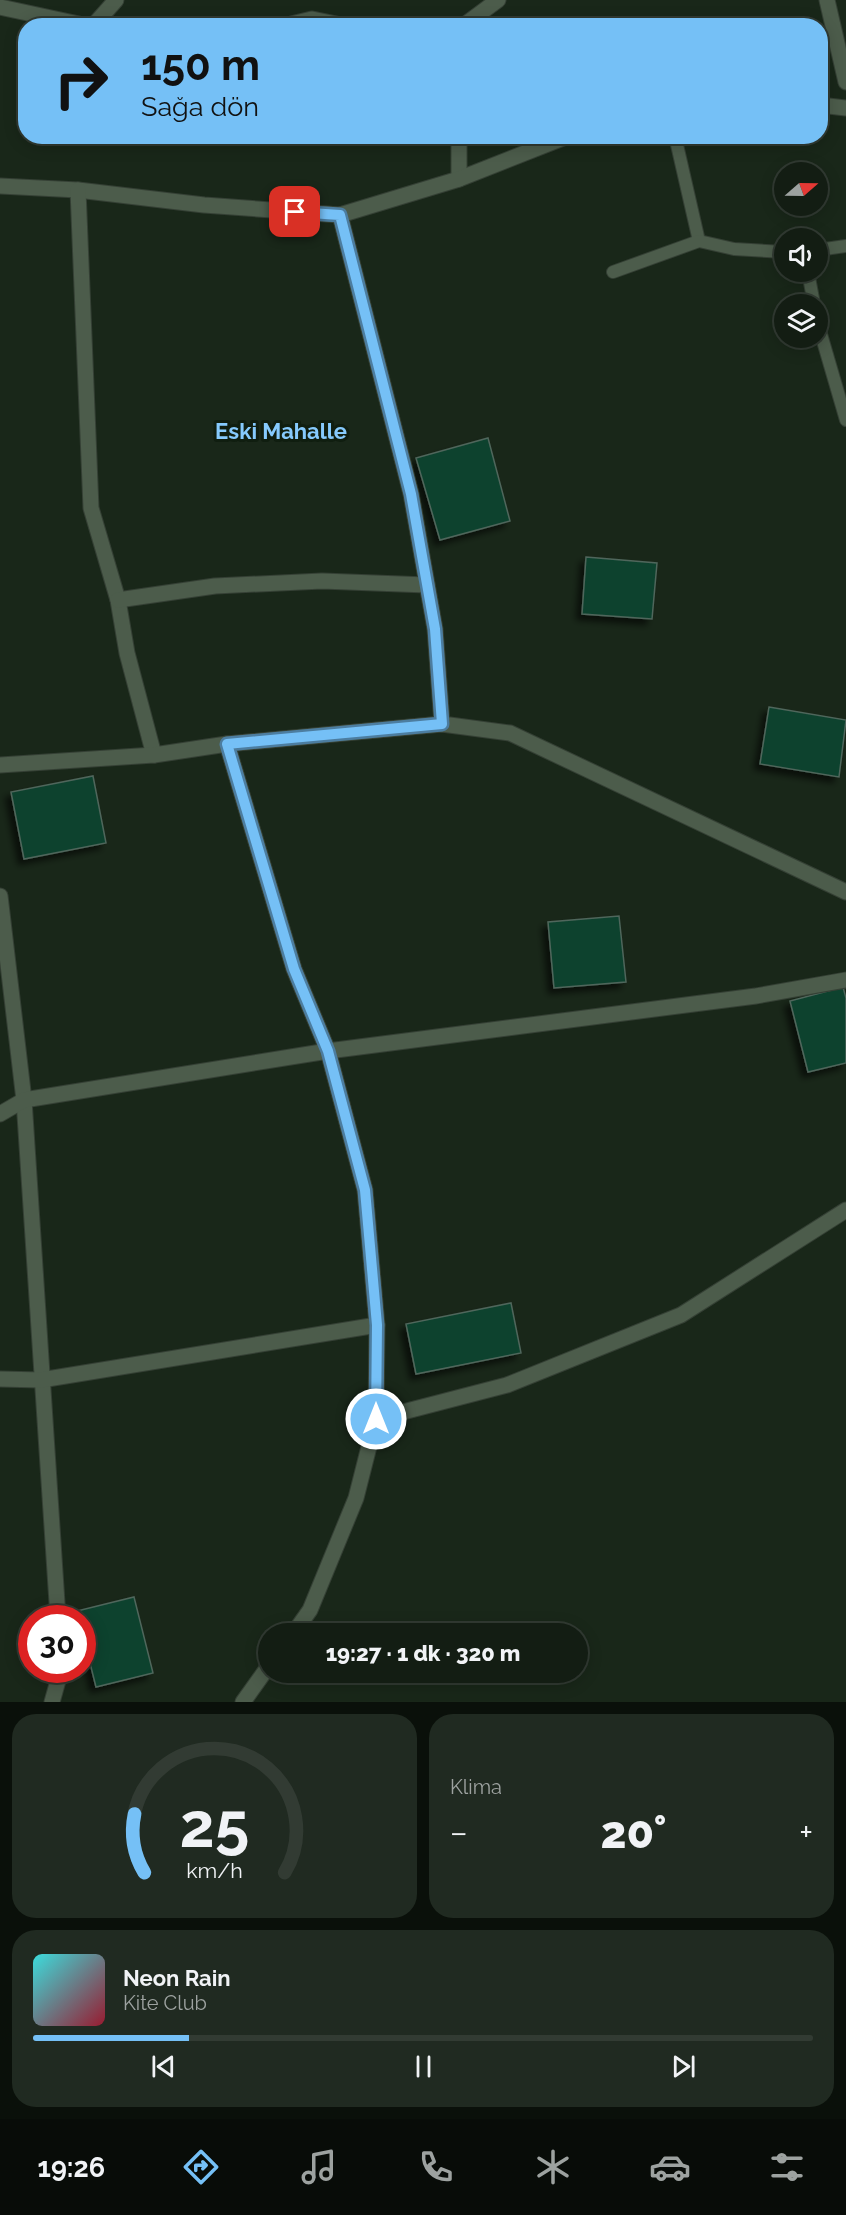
<!DOCTYPE html>
<html lang="tr">
<head>
<meta charset="utf-8">
<style>
  body { margin:0; font-family:Raleway,sans-serif; background:#202a21; color:#f1f3f6; height:100vh; display:flex; flex-direction:column; font-size:22px; white-space:nowrap }
  * { box-sizing:border-box; margin:0 }
  p { font-size:20px; color:#9da2a0 }
  .icon { flex:none; width:33px; height:33px; fill:none; stroke:currentColor; stroke-width:2; stroke-linecap:round; stroke-linejoin:round }
  .map { position:relative; height:1702px; overflow:hidden }
  .details { display:flex; flex-direction:column; gap:12px; padding:12px; background:#0a100a; flex:1 }
  .details>* { flex:none }
  .banner { position:absolute; left:18px; top:18px; width:810px; height:126px; border-radius:24px; box-shadow:0 3px 15px #0003,0 0 0 2px #323b33; background:#75c0f6; color:#111; overflow:hidden }
  .needle { width:39px; rotate:70deg }
  .buttons { position:absolute; left:774px; top:162px; display:grid; gap:12px }
  .buttons a { display:grid; place-items:center; width:54px; height:54px; border-radius:50%; background:#131d13; box-shadow:0 3px 15px #0003,0 0 0 2px #323b33; font-size:30px }
  .speed { position:absolute; left:18px; top:1605px; display:flex; gap:12px; font-size:30px; font-weight:700; text-align:center }
  .speed>* { display:grid; place-content:center; width:78px; height:78px; border-radius:50%; background:#131d13; box-shadow:0 3px 15px #0003,0 0 0 2px #323b33; line-height:1 }
  .speed .limit { border:9px solid #d22; background:#fff; color:#111 }
  .pin { position:absolute; display:grid; place-items:center; width:51px; height:51px; color:#fff; margin:-26px; border-radius:12px; box-shadow:0 3px 9px #0006 }
  .me { position:absolute; width:66px; margin:-33px; rotate:0deg; stroke-linejoin:round; filter:drop-shadow(0 0 4px #0008) }
  .turn { display:flex; align-items:center; gap:21px; height:126px; padding:0 24px; font-size:27px }
  .turn .icon { width:78px; height:78px; stroke-width:2.5 }
  .turn b { display:block; font-size:42px; line-height:51px }
  .big { font-size:45px; font-weight:800; line-height:1.1 }
  .details .widget { flex:1; display:flex; flex-direction:column; justify-content:center; gap:9px; min-width:0; padding:0 21px; border-radius:24px; background:#202a21 }
  .details .dial { align-items:center; gap:0 }
  .dial svg { height:156px; overflow:visible; fill:none; stroke:#323b33; stroke-width:7; stroke-linecap:round; text-anchor:middle }
  .dial text { fill:#f1f3f6; stroke:none }
  .song { display:flex; align-items:center; gap:18px }
  .cover { width:72px; height:72px; border-radius:9px; background:linear-gradient(135deg,hsl(180 70% 55%),hsl(350 70% 35%)) }
  .played { height:6px; border-radius:3px; background:linear-gradient(90deg,#75c0f6 20%,#323b33 20%) }
  .keys { display:flex; justify-content:space-around; direction:ltr }
  .heat { display:flex; justify-content:space-between; align-items:center; font-size:33px; direction:ltr }
  .details .tiles { flex:1; display:grid; gap:12px; grid-template-columns:1fr 1fr }
  .widget:last-child { grid-column:span 2 }
  .trip { position:absolute; left:258px; top:1623px; width:330px; height:60px; border-radius:30px; background:#131d13; box-shadow:0 3px 15px #0003,0 0 0 2px #323b33; font-weight:800; line-height:60px; text-align:center }
  .menu { display:flex; height:96px; justify-content:space-around; align-items:center; background:#080c08; color:#9da2a0 }
  .menu .icon { width:42px; height:42px }
  .menu .selected { color:#75c0f6 }
  .menu b { font-size:27px; color:#f1f3f6 }
  .map>svg:first-child { display:block }
  .building { fill:#0d432f; stroke:#4f665b; stroke-width:1.5; filter:url(#shadow) }
  .lines { fill:none; stroke-linecap:round; stroke-linejoin:round }
  .lane-casing { stroke:#354035; stroke-width:14 }
  .street-casing { stroke:#354035; stroke-width:17 }
  .lane { stroke:#4c5c4b; stroke-width:12 }
  .street { stroke:#4c5c4b; stroke-width:15 }
  .route-casing { stroke:#4c7da0; stroke-width:15 }
  .route { stroke:#75c0f6; stroke-width:10 }
  .labels { text-anchor:middle; stroke-width:6; stroke-linejoin:round; paint-order:stroke }
  .district-label { font-size:22px; font-weight:bold; fill:#86cafd; stroke:#101e10 }
</style>
</head>
<body>
<div class="map">
<svg width="846" height="1702" viewBox="0 0 846 1702">
  <defs>
    <filter id="shadow"><feDropShadow dx="-5.5" dy="5.5" stdDeviation="3" flood-color="#0009"/></filter>
  </defs>
  <rect width="100%" height="100%" fill="#192719"/>
  <g class="building">
    <path d="M 488,438 L 510,521 L 440,540 L 416,458 Z"/>
    <path d="M 586,557 L 657,563 L 652,619 L 582,614 Z"/>
    <path d="M 769,707 L 846,720 L 839,777 L 760,764 Z"/>
    <path d="M 93,776 L 106,843 L 24,859 L 11,792 Z"/>
    <path d="M 619,916 L 626,982 L 554,988 L 548,922 Z"/>
    <path d="M 843,987 L 846,998 L 846,1063 L 808,1072 L 790,1001 Z"/>
    <path d="M 511,1303 L 521,1353 L 416,1374 L 406,1324 Z"/>
    <path d="M 134,1597 L 153,1673 L 96,1687 L 82,1631 L 82,1618 L 79,1618 L 77,1611 Z"/>
  </g>
  <g class="lines">
    <defs>
      <g id="lane">
        <path d="M 675,136 L 699,241"/>
        <path d="M 818,250 L 846,246"/>
        <path d="M 613,272 L 699,241 L 734,249 L 784,252"/>
        <path d="M 808,272 L 814,304"/>
        <path d="M 818,324 L 846,420"/>
      </g>
      <g id="street">
        <path d="M 827,0 L 846,82"/>
        <path d="M 0,7 L 88,26"/>
        <path d="M 93,26 L 116,0"/>
        <path d="M 283,26 L 312,19 L 346,26"/>
        <path d="M 463,26 L 498,0"/>
        <path d="M 820,105 L 846,108"/>
        <path d="M 459,136 L 459,179"/>
        <path d="M 0,186 L 78,190 L 204,205 L 340,215 L 459,179 L 568,136"/>
        <path d="M 78,190 L 91,508 L 118,600 L 127,653 L 154,755"/>
        <path d="M 340,215 L 411,494 L 435,629 L 442,724"/>
        <path d="M 118,600 L 215,586 L 322,581 L 427,585"/>
        <path d="M 227,744 L 294,969 L 328,1051 L 365,1190 L 377,1325 L 376,1419 L 356,1498 L 310,1610 L 293,1634"/>
        <path d="M 0,765 L 154,755 L 227,744 L 442,724 L 510,733 L 846,892"/>
        <path d="M 0,896 L 24,1100 L 58,1618"/>
        <path d="M 0,1114 L 24,1100 L 328,1051 L 756,996 L 846,980"/>
        <path d="M 0,1379 L 41,1380 L 377,1325"/>
        <path d="M 376,1419 L 507,1385 L 681,1315 L 846,1210"/>
        <path d="M 52,1702 L 61,1670"/>
        <path d="M 243,1702 L 268,1667"/>
      </g>
    </defs>
    <use href="#lane" class="lane-casing"/>
    <use href="#street" class="street-casing"/>
    <use href="#lane" class="lane"/>
    <use href="#street" class="street"/>
  </g>
  <g class="lines">
    <defs>
      <path id="route" d="M 295,212 L 340,215 L 411,494 L 435,629 L 442,724 L 227,744 L 294,969 L 328,1051 L 365,1190 L 377,1325 L 376,1419"/>
    </defs>
    <use href="#route" class="route-casing"/>
    <use href="#route" class="route"/>
  </g>
  <g class="labels">
    <g class="district-label">
      <text x="281" y="439">Eski Mahalle</text>
    </g>
  </g>
</svg>
<div class="buttons">
<a><svg class="needle" viewBox="-14 -14 28 28"><path d="M0-13l5 13h-10z" fill="#e53935"/><path d="M0 13l5-13h-10z" fill="#9da2a0"/></svg></a>
<a><svg class="icon" aria-label="sound" viewBox="0 0 24 24"><path d="M4 9h4l5-4v14l-5-4H4zM17 9q2 3 0 6"/></svg></a>
<a><svg class="icon" aria-label="layers" viewBox="0 0 24 24"><path d="M12 4l9 5-9 5-9-5zM3 14l9 5 9-5"/></svg></a>
</div>
<div class="speed"><div class="limit">30</div></div>
<div class="pin" style="left:295px;top:212px;background:#d93025"><svg class="icon" aria-label="arrive" viewBox="0 0 24 24"><path d="M6 21V4h12l-3 4 3 4H6"/></svg></div>
<svg class="me" style="left:376px;top:1419px" viewBox="-20 -20 40 40"><circle r="17" fill="#75c0f6" stroke="#fff" stroke-width="3"/><path d="M0-11L8 9 0 5-8 9z" fill="#fff"/></svg>
<div class="trip">19:27 · 1 dk · 320 m</div>
<div class="banner">
<div class="turn"><svg class="icon" aria-label="right" viewBox="0 0 24 24"><path d="M7 20v-9h11M14 6l5 5-5 5"/></svg><div><b>150 m</b>Sağa dön</div></div>
</div>
</div>
<section class="details">
<div class="tiles">
<div class="widget dial"><svg viewBox="0 0 100 80">
<path d="M14 69A42 42 0 1 1 86 69"/>
<path d="M14 69A42 42 0 0 1 9 39" stroke="#75c0f6"/>
<text x="50" y="56" font-size="32" font-weight="700">25</text>
<text x="50" y="72" font-size="11">km/h</text>
</svg></div>
<div class="widget"><p>Klima</p>
<div class="heat"><a>−</a><b class="big">20°</b><a>+</a></div>
</div>
<div class="widget">
<div class="song"><i class="cover"></i><div><b>Neon Rain</b><p>Kite Club</p></div></div>
<div class="played"></div>
<div class="keys"><svg class="icon" aria-label="previous" viewBox="0 0 24 24"><path d="M18 5L8 12l10 7zM5 5v14"/></svg><svg class="icon" aria-label="pause" viewBox="0 0 24 24"><path d="M8 5v14M16 5v14"/></svg><svg class="icon" aria-label="next" viewBox="0 0 24 24"><path d="M6 5l10 7-10 7zM19 5v14"/></svg></div>
</div>
</div>
</section>
<nav class="menu">
<b>19:26</b>
<svg class="icon selected" aria-label="directions" viewBox="0 0 24 24"><path d="M12 3l9 9-9 9-9-9zM9 14v-3h6M13 9l2 2-2 2"/></svg>
<svg class="icon" aria-label="music" viewBox="0 0 24 24"><path d="M9 18V5l10-2v13"/><circle cx="6" cy="18" r="3"/><circle cx="16" cy="16" r="3"/></svg>
<svg class="icon" aria-label="phone" viewBox="0 0 24 24"><path d="M5 4h4l2 5-3 2q2 4 5 5l2-3 5 2v4C11 20 4 13 5 4z"/></svg>
<svg class="icon" aria-label="climate" viewBox="0 0 24 24"><path d="M12 3v18M4 7l16 10M4 17L20 7"/></svg>
<svg class="icon" aria-label="car" viewBox="0 0 24 24"><path d="M5 17H2v-5l4-1 3-4h7l3 4 3 1v5h-3M9 17h6M6 11h13"/><circle cx="7" cy="17" r="2"/><circle cx="17" cy="17" r="2"/></svg>
<svg class="icon" aria-label="filters" viewBox="0 0 24 24"><path d="M4 7h16M4 17h16"/><circle cx="9" cy="7" r="2"/><circle cx="15" cy="17" r="2"/></svg>
</nav>
</body>
</html>
